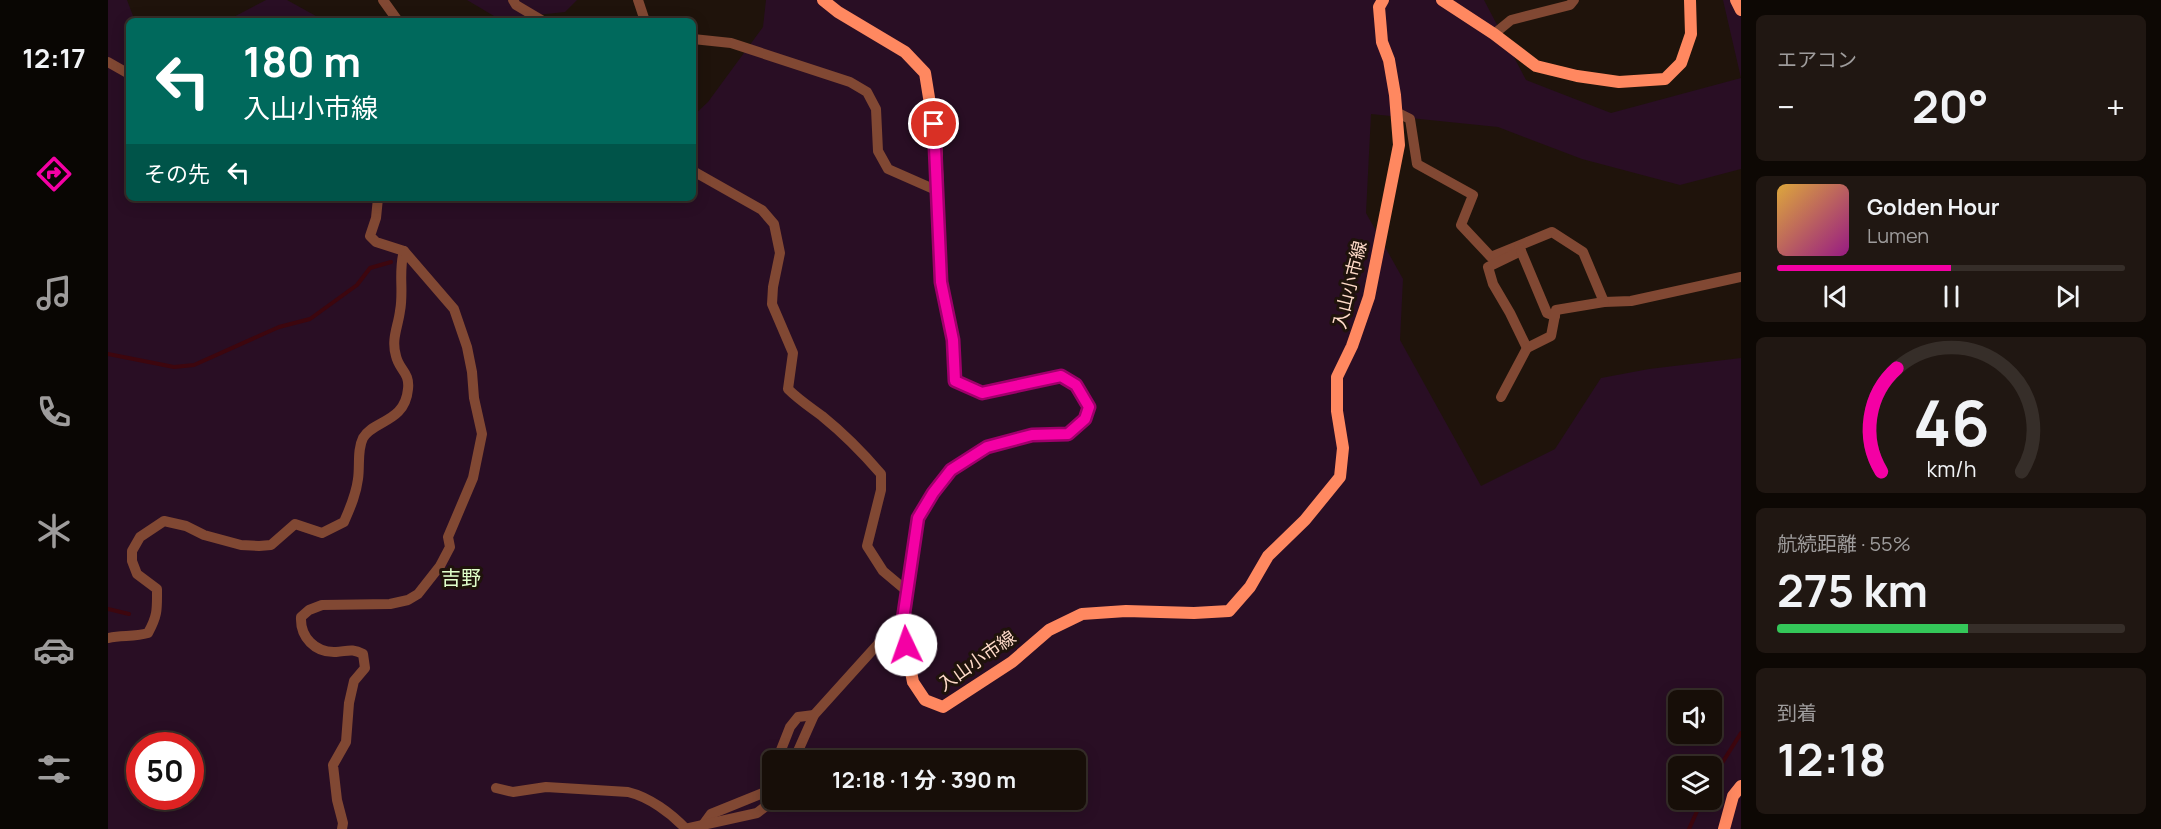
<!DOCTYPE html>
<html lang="ja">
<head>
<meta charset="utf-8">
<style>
  body { margin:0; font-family:Manrope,"Noto Sans JP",sans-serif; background:#201712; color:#f1f3f6; height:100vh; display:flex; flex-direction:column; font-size:22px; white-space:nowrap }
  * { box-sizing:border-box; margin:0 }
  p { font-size:20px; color:#9e9c9c }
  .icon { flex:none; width:33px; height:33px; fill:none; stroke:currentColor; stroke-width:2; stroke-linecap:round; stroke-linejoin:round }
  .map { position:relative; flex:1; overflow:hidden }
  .drawer { display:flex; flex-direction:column; gap:15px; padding:15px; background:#0d0804; width:420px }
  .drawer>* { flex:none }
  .guide { position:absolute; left:18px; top:18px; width:570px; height:183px; border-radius:9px; box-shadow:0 3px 15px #0003,0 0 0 2px #362e29; background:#00695c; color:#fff; overflow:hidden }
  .buttons { position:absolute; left:1560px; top:690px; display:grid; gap:12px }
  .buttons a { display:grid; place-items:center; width:54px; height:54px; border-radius:9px; background:#170e08; box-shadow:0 3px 15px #0003,0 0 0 2px #362e29; font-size:30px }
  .speed { position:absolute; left:18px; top:732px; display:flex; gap:12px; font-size:30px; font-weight:700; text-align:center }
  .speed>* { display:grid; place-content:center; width:78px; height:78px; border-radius:50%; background:#170e08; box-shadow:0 3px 15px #0003,0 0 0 2px #362e29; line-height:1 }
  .speed .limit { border:9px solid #d22; background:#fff; color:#111 }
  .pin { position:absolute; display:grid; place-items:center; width:51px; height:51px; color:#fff; margin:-26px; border:3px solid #fff; border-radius:50%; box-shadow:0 2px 6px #0007 }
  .me { position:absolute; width:66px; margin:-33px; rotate:357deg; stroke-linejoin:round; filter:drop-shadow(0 0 4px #0008) }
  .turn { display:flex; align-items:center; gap:21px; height:126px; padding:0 18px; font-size:27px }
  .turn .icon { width:78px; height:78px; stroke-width:2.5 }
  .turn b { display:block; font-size:42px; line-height:51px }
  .then { display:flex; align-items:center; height:57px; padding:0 18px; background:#0003; gap:12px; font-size:22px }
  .big { font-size:45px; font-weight:700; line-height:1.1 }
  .drawer .widget { flex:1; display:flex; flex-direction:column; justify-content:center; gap:9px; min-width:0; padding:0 21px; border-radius:9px; background:#201712 }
  .drawer .dial { align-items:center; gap:0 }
  .dial svg { height:156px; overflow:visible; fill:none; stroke:#362e29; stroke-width:7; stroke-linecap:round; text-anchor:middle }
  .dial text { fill:#f1f3f6; stroke:none }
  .song { display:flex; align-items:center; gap:18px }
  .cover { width:72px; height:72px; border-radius:9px; background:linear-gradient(135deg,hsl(40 70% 55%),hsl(310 70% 35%)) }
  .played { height:6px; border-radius:3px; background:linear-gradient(90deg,#f400a4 50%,#362e29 50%) }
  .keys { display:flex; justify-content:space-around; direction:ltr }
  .heat { display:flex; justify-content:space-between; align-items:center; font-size:33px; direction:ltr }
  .charge { height:9px; border-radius:4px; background:linear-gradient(90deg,#34c759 55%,#362e29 0) }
  .trip { position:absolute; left:654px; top:750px; width:324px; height:60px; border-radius:9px; background:#170e08; box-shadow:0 3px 15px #0003,0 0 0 2px #362e29; font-weight:700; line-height:60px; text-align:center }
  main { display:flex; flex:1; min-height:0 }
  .dock { display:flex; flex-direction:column; width:108px; justify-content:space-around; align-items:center; background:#090603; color:#9e9c9c }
  .dock .icon { width:42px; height:42px }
  .dock .active { color:#f400a4 }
  .dock b { font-size:27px; color:#f1f3f6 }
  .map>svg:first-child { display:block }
  .green { fill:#290e24; fill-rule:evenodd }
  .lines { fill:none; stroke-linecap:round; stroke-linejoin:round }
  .stream { stroke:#3d060e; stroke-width:4 }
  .minor { stroke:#814833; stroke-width:10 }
  .secondary { stroke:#ff8860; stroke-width:12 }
  .route-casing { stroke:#9f006b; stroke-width:15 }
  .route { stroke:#f400a4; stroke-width:10 }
  .labels { text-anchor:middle; stroke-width:6; stroke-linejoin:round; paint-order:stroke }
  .street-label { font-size:18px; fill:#ffdbc9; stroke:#1f130b }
  .neighbourhood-label { font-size:20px; fill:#e0ffcb; stroke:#1f130b }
</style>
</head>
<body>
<main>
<nav class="dock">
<b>12:17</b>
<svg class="icon active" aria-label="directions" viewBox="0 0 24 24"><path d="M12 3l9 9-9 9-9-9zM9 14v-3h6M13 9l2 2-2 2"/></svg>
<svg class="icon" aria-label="music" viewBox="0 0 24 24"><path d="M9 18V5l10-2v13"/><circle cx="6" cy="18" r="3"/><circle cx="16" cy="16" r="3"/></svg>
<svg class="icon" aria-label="phone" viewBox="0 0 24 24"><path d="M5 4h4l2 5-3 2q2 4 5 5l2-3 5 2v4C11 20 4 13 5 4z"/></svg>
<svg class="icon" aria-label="climate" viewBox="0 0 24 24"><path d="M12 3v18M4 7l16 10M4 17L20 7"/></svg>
<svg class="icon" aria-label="car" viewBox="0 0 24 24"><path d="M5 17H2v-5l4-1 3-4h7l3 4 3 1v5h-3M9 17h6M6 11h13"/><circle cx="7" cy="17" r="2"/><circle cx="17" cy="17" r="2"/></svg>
<svg class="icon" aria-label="filters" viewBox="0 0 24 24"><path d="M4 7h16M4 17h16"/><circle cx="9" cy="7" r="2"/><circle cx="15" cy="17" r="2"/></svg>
</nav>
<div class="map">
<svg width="1633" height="829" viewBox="0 0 1633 829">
  <rect width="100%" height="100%" fill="#1f130b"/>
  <g class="green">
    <path d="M 0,0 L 19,0 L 27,21 L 21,21 L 21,198 L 585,198 L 585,116 L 600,102 L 655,27 L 658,0 L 1376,0 L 1418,80 L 1503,113 L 1633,78 L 1615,0 L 1633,0 L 1633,169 L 1572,185 L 1474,159 L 1390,127 L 1263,114 L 1258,213 L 1295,279 L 1292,340 L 1373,486 L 1447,449 L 1493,378 L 1541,369 L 1633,358 L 1633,829 L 0,829 ZM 1570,700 L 1604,700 L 1604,734 L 1570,734 ZM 32,746 L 82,746 L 82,796 L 32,796 ZM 664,760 L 968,760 L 968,800 L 664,800 ZM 1570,766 L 1604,766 L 1604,800 L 1570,800 Z"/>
    <path d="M 158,0 L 179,0 L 217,21 L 118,21 Z"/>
    <path d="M 359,0 L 469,0 L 457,12 L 391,19 Z"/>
  </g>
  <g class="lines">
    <g class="stream">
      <path d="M 0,354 L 66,367 L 86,365 L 171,327 L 202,319 L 249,285 L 262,268 L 283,262"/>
      <path d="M 0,609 L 21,614"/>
      <path d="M 1604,779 L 1633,733"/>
      <path d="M 1581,829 L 1594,800"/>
    </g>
    <g class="minor">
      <path d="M 275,0 L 290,21"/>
      <path d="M 405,0 L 408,5 L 435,21"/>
      <path d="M 530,0 L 537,21"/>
      <path d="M 1386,34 L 1403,20 L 1462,5 L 1466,0"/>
      <path d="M 585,39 L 623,43 L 742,82 L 759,92 L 768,109 L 770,151 L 780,169 L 830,191"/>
      <path d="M 0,62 L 21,74"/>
      <path d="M 1288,112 L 1302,119 L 1309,164 L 1365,195 L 1353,225 L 1383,257 L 1444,232 L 1475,252 L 1496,302 L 1523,301 L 1633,277"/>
      <path d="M 585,171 L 654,210 L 666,224 L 672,253 L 665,287 L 664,304 L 685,353 L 680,389 C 691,400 702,407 714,416 C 735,433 755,453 773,474 L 773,490 L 759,546 L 775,571 L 800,592"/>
      <path d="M 1411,247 L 1413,251 L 1380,267 L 1385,284 L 1402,313 L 1419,348"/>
      <path d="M 1413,251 L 1439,313 L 1447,316"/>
      <path d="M 1393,397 L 1419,348 L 1443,336 L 1448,310 L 1496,302"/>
      <path d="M 0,638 C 14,635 26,637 40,633 C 50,615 49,609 49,589 L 29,574 L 24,561 L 24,551 L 32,537 L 56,521 L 78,526 L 96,535 L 133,545 L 151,546 L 163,545 L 187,524 L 214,533 L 236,522 C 242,508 248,495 250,479 C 252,466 249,450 255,438 C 265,420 297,423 300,389 C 302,372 291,370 288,356 C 283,339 290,327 292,311 C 296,291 290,271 296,251"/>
      <path d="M 669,760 L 682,727 L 690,717 L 706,715"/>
      <path d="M 686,760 L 706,715 L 780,633 L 794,626"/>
      <path d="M 388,788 L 405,792 L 438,787 L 520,792 C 541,797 563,813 578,829"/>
      <path d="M 595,825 L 603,814 L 655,793 L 664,783"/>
      <path d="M 234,829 L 235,823 L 229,800 L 225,765 L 238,742 L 241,703 L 246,681 L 257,668 L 255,654 C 244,648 240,651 228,652 C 207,653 192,637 193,617 L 201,610 L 214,605 L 282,604 L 300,600 L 310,594 L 332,566 L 342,547 L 340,537 L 365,478 L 374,434 L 366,398 L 364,372 L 359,347 L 346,309 L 296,251 L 268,242 L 262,236 L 268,218 L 270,198"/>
      <path d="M 577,829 L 649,813 L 666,800"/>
    </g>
    <g class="secondary">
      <path d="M 715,0 L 730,12 L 797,52 L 817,73 L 828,141 L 833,282 L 845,340 L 847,381 L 874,393 L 953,376 L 968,385 L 981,407 L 977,419 L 960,434 L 924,435 L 879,447 L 843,470 L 825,493 L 810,518 L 794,626 L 805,682 L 817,700 L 835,707 L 904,662 L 941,630 L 974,614 L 1018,611 L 1086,613 L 1121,611 L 1142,587 L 1160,556 L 1197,520 L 1232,477 L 1235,448 L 1229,411 L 1229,377 L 1244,346 L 1261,297 L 1291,145 L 1287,95 L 1281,60 L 1274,42 L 1271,7 L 1275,0"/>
      <path d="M 1334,0 L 1386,34 L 1428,66 L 1469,76 L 1511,82 L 1557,79 L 1573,63 L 1583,34 L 1582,0"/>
      <path d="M 1628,0 L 1633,10"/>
      <path d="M 1616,829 L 1625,796 L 1633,786"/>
    </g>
  </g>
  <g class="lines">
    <defs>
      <path id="route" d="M 798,645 L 794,626 L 810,518 L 825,493 L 843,470 L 879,447 L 924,435 L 960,434 L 977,419 L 981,407 L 968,385 L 953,376 L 874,393 L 847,381 L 845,340 L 833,282 L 826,124"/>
    </defs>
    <use href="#route" class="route-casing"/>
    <use href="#route" class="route"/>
  </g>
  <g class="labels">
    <g class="street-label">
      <text transform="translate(1242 285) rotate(-76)" y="6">入山小市線</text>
      <text transform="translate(869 661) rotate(-35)" y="6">入山小市線</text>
    </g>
    <g class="neighbourhood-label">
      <text x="353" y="585">吉野</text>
    </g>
  </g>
</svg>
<div class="buttons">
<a><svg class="icon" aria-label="sound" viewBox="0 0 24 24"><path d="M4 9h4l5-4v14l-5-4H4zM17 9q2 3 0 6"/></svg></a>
<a><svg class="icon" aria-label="layers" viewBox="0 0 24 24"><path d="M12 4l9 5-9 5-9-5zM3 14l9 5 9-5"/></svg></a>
</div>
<div class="speed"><div class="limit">50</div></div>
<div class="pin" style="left:826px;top:124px;background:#d93025"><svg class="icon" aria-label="arrive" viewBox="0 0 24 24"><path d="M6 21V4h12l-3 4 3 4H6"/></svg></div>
<svg class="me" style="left:798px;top:645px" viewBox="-20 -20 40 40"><circle r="19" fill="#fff"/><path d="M0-13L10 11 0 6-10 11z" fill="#f400a4"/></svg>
<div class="trip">12:18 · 1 分 · 390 m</div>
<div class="guide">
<div class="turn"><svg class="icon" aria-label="left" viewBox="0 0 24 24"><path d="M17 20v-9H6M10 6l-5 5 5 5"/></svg><div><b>180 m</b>入山小市線</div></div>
<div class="then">その先<svg class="icon" aria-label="left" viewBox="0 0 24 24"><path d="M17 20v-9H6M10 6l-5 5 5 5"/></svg></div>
</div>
</div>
<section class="drawer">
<div class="widget"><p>エアコン</p>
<div class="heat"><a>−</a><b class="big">20°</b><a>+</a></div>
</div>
<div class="widget">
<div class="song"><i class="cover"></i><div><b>Golden Hour</b><p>Lumen</p></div></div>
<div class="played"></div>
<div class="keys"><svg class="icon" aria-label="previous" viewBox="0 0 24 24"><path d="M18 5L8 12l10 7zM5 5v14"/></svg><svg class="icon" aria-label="pause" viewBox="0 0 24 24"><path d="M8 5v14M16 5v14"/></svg><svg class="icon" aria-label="next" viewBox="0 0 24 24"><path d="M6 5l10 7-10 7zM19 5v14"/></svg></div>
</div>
<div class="widget dial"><svg viewBox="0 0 100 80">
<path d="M14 69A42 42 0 1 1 86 69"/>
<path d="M14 69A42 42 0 0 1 22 16" stroke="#f400a4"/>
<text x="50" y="56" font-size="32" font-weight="700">46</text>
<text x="50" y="72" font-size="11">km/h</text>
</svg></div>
<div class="widget"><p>航続距離 · 55%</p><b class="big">275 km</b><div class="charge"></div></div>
<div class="widget"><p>到着</p><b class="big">12:18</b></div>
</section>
</main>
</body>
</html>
